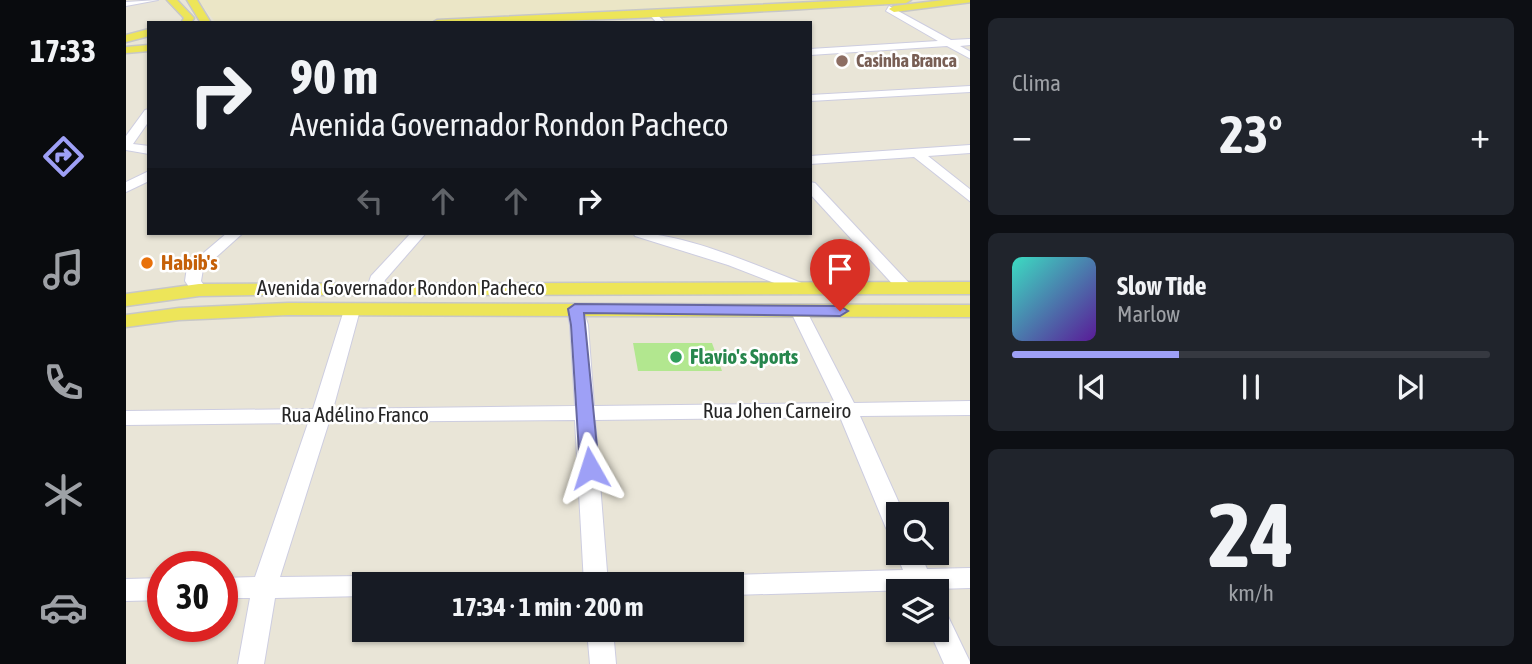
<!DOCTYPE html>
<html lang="pt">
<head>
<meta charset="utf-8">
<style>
  body { margin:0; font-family:"Asap Condensed",sans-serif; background:#20242c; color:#f1f3f6; height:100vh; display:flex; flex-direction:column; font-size:26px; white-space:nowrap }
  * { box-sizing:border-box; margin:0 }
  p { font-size:23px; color:#9ea1a6 }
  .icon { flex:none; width:38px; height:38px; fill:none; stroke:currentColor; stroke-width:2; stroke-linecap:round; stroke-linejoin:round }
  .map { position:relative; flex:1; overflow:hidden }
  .details { display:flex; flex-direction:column; gap:18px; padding:18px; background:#0d0f14; width:562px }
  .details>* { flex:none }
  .banner { position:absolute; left:21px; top:21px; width:665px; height:214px; border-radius:0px; box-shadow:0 2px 5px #0004; background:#171b24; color:#f1f3f6; overflow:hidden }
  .tools { position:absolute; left:760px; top:502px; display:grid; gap:14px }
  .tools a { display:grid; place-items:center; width:63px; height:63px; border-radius:0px; background:#171b24; box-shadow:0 2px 5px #0004; font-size:35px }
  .speed { position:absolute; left:21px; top:551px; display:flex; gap:14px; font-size:35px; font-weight:700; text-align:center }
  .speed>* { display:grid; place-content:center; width:91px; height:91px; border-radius:50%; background:#171b24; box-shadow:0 2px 5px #0004; line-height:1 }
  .speed .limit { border:10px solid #d22; background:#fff; color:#111 }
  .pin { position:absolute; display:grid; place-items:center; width:60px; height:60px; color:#fff; margin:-72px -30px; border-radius:50% 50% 50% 0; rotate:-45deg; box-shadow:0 0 7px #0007 }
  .pin .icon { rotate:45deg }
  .me { position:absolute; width:77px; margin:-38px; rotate:354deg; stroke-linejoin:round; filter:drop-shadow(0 0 5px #0008) }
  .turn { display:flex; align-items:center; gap:24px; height:147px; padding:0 28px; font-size:32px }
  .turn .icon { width:91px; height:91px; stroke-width:2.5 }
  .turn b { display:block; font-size:49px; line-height:60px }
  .lanes { display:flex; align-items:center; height:66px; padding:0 28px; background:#0003; justify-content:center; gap:35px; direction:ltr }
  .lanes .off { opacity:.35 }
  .big { font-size:52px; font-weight:700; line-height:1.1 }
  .details .tile { flex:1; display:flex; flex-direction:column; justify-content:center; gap:10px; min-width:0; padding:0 24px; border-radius:10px; background:#20242c }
  .details .dial { align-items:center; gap:0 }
  .dial b { font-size:91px; line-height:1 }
  .song { display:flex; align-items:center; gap:21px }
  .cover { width:84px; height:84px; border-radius:10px; background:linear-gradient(135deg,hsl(170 70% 55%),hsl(270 70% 35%)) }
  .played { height:7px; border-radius:4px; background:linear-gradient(90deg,#9ea0f6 35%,#363941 35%) }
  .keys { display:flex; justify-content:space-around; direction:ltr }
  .heat { display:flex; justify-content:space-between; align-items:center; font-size:38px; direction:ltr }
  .trip { position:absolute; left:226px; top:572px; width:392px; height:70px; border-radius:0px; background:#171b24; box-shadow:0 2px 5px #0004; font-weight:700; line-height:70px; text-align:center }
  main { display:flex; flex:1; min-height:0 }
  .dock { display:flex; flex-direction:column; width:126px; justify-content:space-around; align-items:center; background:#090b0e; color:#9ea1a6 }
  .dock .icon { width:49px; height:49px }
  .dock .selected { color:#9ea0f6 }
  .dock b { font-size:32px; color:#f1f3f6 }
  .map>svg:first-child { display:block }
  .education { fill:#ebe6c6 }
  .pitch { fill:#b2e78f }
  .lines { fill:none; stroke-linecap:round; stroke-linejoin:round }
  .minor-casing { stroke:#cdcde0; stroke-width:2 }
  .major-casing { stroke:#c7c7c7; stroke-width:3 }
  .minor { fill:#fff; fill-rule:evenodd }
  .major { fill:#ede559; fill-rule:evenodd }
  .route { fill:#9ea0f6; stroke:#6768a0; stroke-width:2 }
  .education-dot { fill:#8d6e63; stroke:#fff; stroke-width:2.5 }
  .food-dot { fill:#e8710a; stroke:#fff; stroke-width:2.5 }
  .leisure-dot { fill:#2e9e5b; stroke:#fff; stroke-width:2.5 }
  .labels { text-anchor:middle; stroke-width:5; stroke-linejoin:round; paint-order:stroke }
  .far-education-label { font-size:18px; font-weight:bold; fill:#785e54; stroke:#fff; text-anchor:start }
  .food-label { font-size:21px; font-weight:bold; fill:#c56008; stroke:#fff; text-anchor:start }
  .street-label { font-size:21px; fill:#262626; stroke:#fff }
  .leisure-label { font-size:21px; font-weight:bold; fill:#27864d; stroke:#fff; text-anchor:start }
</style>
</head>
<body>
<main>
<nav class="dock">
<b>17:33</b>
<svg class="icon selected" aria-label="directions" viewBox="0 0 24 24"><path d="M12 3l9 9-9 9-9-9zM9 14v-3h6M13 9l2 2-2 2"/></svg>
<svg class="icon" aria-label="music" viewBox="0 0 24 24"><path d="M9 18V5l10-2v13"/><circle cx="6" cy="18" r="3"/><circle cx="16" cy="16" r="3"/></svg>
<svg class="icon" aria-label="phone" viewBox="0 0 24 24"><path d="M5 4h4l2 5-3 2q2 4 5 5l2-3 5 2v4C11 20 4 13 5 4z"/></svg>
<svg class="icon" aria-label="climate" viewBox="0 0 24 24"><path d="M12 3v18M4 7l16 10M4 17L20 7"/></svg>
<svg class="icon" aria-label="car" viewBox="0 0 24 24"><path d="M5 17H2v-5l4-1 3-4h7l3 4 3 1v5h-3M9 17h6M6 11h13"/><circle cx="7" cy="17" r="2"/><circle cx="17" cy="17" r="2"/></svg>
</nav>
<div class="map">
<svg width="845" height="664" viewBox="0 0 845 664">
  <rect width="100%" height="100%" fill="#e9e5d7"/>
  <path class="education" d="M 72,0 L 750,0 L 282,23 L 90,23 Z"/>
  <path class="pitch" d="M 507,343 L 586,343 L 596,371 L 512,371 Z"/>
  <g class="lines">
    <defs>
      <g id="minor">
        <path d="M 32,0 L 0,6 L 0,2 Z"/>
        <path d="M 763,6 L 825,40 L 845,39 L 845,45 L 834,46 L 845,52 L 845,59 L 821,46 L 684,55 L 684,49 L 812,41 L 760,11 Z"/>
        <path d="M 527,11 L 540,23 L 531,23 L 523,14 Z"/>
        <path d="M 845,86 L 845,92 L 684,101 L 684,95 Z"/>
        <path d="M 23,109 L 23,121 L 7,144 L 23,146 L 23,154 L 0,150 L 0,136 L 19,110 Z"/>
        <path d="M 845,145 L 845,153 L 802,156 L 845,190 L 845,202 L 788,157 L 684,164 L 684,156 Z"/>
        <path d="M 23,171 L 23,181 L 0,192 L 0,182 Z"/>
        <path d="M 684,182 L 689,183 L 784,284 L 786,287 L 784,290 L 772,290 L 684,194 Z"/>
        <path d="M 101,233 L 117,233 L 77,269 L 75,281 L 81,290 L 79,293 L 67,293 L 59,281 L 61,267 Z"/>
        <path d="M 285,233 L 300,233 L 259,280 L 255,291 L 243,291 L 241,288 L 245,276 Z"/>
        <path d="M 507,233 C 560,233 631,266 681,285 L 683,288 L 675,293 L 669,291 L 602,265 L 509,236 Z"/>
        <path d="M 449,304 L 457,309 L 462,325 L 468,406 L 709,403 L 664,310 L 672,305 L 680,310 L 728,403 L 845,401 L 845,415 L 734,416 L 778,514 L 772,514 L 772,537 L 764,534 L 760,528 L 714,417 L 469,420 L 482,584 L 458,584 L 449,420 L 203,422 L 154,577 L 238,576 L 247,579 L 250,584 L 238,584 L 238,596 L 149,598 L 138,664 L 112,664 L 124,598 L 96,598 L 96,578 L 129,577 L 182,423 L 0,425 L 0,411 L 187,409 L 218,310 L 226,305 L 234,310 L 207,409 L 449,406 L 444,325 L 441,309 Z"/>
        <path d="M 772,550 L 772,553 L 794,553 L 801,569 L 845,568 L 845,588 L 810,589 L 811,592 L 810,594 L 810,592 L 786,590 L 606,595 L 606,584 L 594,584 L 597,578 L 606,575 L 777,570 L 770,553 Z"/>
        <path d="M 37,578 L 37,600 L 0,601 L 0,579 Z"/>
        <path d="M 810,607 L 819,610 L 845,664 L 818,664 L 803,630 L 810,630 Z"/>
        <path d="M 461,630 L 487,630 L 490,664 L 464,664 Z"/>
      </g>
      <g id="major">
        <path d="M 41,0 L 51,0 L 68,18 L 65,23 L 55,23 L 58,18 Z"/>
        <path d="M 61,0 L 71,0 L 85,23 L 75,23 Z"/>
        <path d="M 730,0 L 785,0 L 780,3 C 622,12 464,23 306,23 L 311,20 Z"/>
        <path d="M 818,0 L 845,0 L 845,2 L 768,12 L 763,9 L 768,6 Z"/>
        <path d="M 23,29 L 23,36 L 0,42 L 0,35 Z"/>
        <path d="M 23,45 L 23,51 L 0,53 L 0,47 Z"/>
        <path d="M 845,282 L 845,294 L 136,295 L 73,296 L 0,306 L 0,294 L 73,284 Z"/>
        <path d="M 162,303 L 845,305 L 845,317 L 162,315 L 53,320 L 0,327 L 0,315 L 53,308 Z"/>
      </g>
    </defs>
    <use href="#minor" class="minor-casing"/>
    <use href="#major" class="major-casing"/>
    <use href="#minor" class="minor"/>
    <use href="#major" class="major"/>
  </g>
  <path class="route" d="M 449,304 L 714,306 L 722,311 L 714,316 L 458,313 L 473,468 L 470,473 L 457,473 L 454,468 L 445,325 L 442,309 Z"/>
  <circle class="education-dot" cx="716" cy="61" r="7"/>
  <circle class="food-dot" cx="21" cy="263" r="7"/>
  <circle class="leisure-dot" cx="550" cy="357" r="7"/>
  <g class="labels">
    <g class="far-education-label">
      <text x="730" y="67">Casinha Branca</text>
    </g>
    <g class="food-label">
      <text x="35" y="270">Habib's</text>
    </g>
    <g class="street-label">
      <text x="275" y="295">Avenida Governador Rondon Pacheco</text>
      <text x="651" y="418">Rua Johen Carneiro</text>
      <text x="229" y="422">Rua Adélino Franco</text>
    </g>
    <g class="leisure-label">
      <text x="564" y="364">Flavio's Sports</text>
    </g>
  </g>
</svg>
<div class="tools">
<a><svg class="icon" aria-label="search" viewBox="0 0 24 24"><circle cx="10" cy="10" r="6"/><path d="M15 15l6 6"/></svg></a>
<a><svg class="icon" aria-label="layers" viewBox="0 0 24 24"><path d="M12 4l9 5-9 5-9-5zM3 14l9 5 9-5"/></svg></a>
</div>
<div class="speed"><div class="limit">30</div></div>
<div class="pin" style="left:714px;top:311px;background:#d93025"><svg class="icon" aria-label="arrive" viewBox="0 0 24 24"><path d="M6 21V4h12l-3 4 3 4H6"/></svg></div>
<svg class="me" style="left:464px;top:468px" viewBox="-20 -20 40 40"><path d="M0-17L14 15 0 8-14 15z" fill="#9ea0f6" stroke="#fff" stroke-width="4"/></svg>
<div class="trip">17:34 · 1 min · 200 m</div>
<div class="banner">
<div class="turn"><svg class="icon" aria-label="right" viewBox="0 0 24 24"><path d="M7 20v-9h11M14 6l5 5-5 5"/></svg><div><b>90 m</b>Avenida Governador Rondon Pacheco</div></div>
<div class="lanes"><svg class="icon off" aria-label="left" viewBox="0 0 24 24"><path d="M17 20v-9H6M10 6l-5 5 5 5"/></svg><svg class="icon off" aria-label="ahead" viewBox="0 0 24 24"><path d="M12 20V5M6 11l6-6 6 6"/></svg><svg class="icon off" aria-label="ahead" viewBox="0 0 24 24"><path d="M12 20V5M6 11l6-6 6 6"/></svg><svg class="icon" aria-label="right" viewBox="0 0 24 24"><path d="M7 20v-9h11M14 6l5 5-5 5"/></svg></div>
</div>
</div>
<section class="details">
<div class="tile"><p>Clima</p>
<div class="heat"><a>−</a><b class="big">23°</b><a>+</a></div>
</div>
<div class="tile">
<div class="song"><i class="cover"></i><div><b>Slow Tide</b><p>Marlow</p></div></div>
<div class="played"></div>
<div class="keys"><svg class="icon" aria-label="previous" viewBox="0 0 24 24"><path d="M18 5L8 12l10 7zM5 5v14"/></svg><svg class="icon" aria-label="pause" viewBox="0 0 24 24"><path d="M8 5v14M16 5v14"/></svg><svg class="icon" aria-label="next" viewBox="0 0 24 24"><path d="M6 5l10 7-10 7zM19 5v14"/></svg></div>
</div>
<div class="tile dial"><b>24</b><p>km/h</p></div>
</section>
</main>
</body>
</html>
